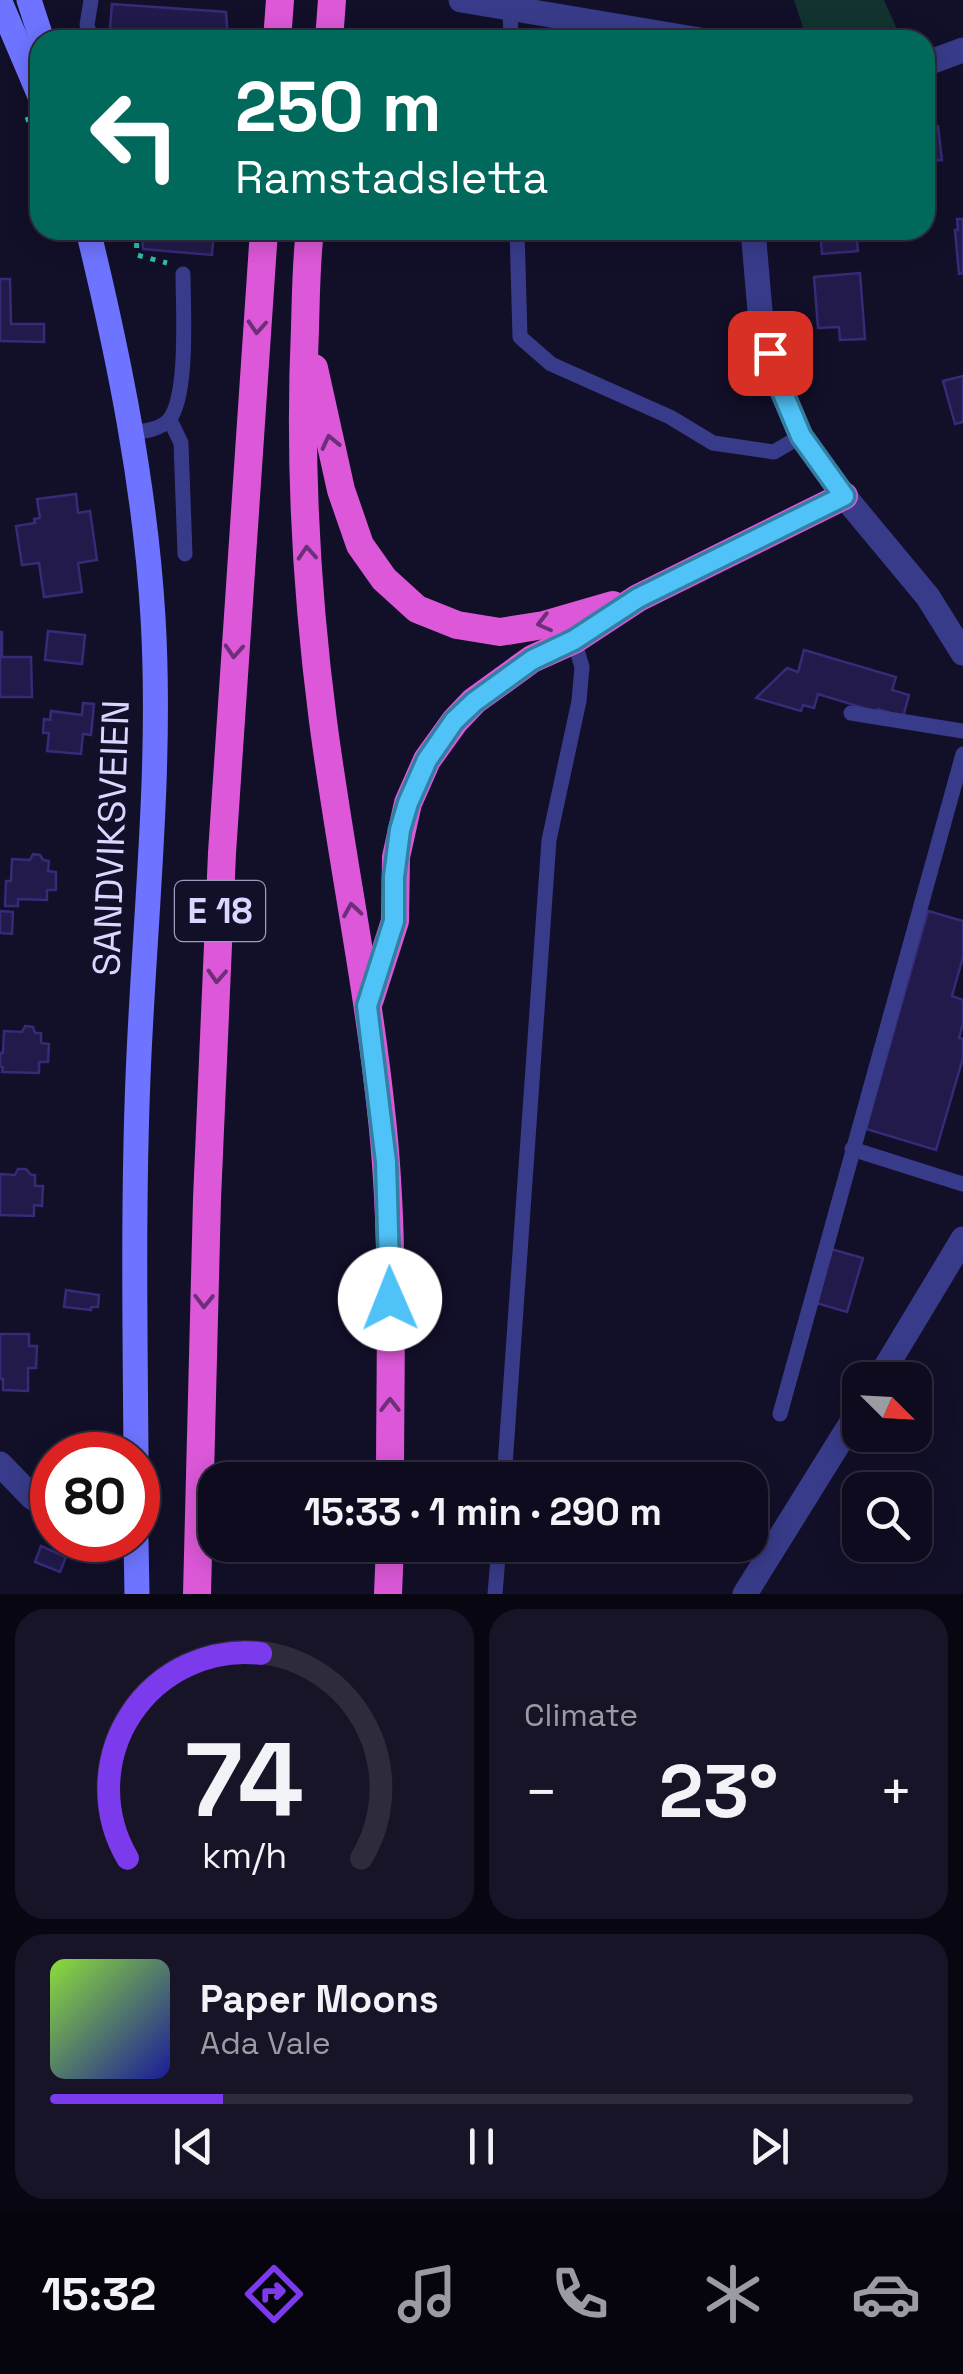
<!DOCTYPE html>
<html lang="en">
<head>
<meta charset="utf-8">
<style>
  body { margin:0; font-family:"Space Grotesk",sans-serif; background:#171428; color:#f1f3f6; height:100vh; display:flex; flex-direction:column; font-size:38px; white-space:nowrap }
  * { box-sizing:border-box; margin:0 }
  p { font-size:32px; color:#9b9ba4 }
  .icon { flex:none; width:55px; height:55px; fill:none; stroke:currentColor; stroke-width:2; stroke-linecap:round; stroke-linejoin:round }
  .map { position:relative; height:1594px; overflow:hidden }
  .side { display:flex; flex-direction:column; gap:15px; padding:15px; background:#080611; flex:1 }
  .side>* { flex:none }
  .guide { position:absolute; left:30px; top:30px; width:905px; height:210px; border-radius:30px; box-shadow:0 5px 25px #0003,0 0 0 2px #2e2b3d; background:#00695c; color:#fff; overflow:hidden }
  .needle { width:65px; rotate:114deg }
  .fabs { position:absolute; left:842px; top:1362px; display:grid; gap:20px }
  .fabs a { display:grid; place-items:center; width:90px; height:90px; border-radius:20px; background:#0e0b1f; box-shadow:0 5px 25px #0003,0 0 0 2px #2e2b3d; font-size:50px }
  .speed { position:absolute; left:30px; top:1432px; display:flex; gap:20px; font-size:50px; font-weight:700; text-align:center }
  .speed>* { display:grid; place-content:center; width:130px; height:130px; border-radius:50%; background:#0e0b1f; box-shadow:0 5px 25px #0003,0 0 0 2px #2e2b3d; line-height:1 }
  .speed .limit { border:15px solid #d22; background:#fff; color:#111 }
  .pin { position:absolute; display:grid; place-items:center; width:85px; height:85px; color:#fff; margin:-42px; border-radius:20px; box-shadow:0 5px 15px #0006 }
  .me { position:absolute; width:110px; margin:-55px; rotate:359deg; stroke-linejoin:round; filter:drop-shadow(0 0 8px #0008) }
  .turn { display:flex; align-items:center; gap:35px; height:210px; padding:0 40px; font-size:45px }
  .turn .icon { width:130px; height:130px; stroke-width:2.5 }
  .turn b { display:block; font-size:70px; line-height:85px }
  .big { font-size:75px; font-weight:600; line-height:1.1 }
  .side .tile { flex:1; display:flex; flex-direction:column; justify-content:center; gap:15px; min-width:0; padding:0 35px; border-radius:30px; background:#171428 }
  .side .dial { align-items:center; gap:0 }
  .dial svg { height:260px; overflow:visible; fill:none; stroke:#2e2b3d; stroke-width:7; stroke-linecap:round; text-anchor:middle }
  .dial text { fill:#f1f3f6; stroke:none }
  .song { display:flex; align-items:center; gap:30px }
  .cover { width:120px; height:120px; border-radius:15px; background:linear-gradient(135deg,hsl(90 70% 55%),hsl(240 70% 35%)) }
  .played { height:10px; border-radius:5px; background:linear-gradient(90deg,#7c3aed 20%,#2e2b3d 20%) }
  .keys { display:flex; justify-content:space-around; direction:ltr }
  .heat { display:flex; justify-content:space-between; align-items:center; font-size:55px; direction:ltr }
  .side .tiles { flex:1; display:grid; gap:15px; grid-template-columns:1fr 1fr }
  .tile:last-child { grid-column:span 2 }
  .trip { position:absolute; left:198px; top:1462px; width:570px; height:100px; border-radius:30px; background:#0e0b1f; box-shadow:0 5px 25px #0003,0 0 0 2px #2e2b3d; font-weight:600; line-height:100px; text-align:center }
  .tabs { display:flex; height:160px; justify-content:space-around; align-items:center; background:#06040c; color:#9b9ba4 }
  .tabs .icon { width:70px; height:70px }
  .tabs .on { color:#7c3aed }
  .tabs b { font-size:45px; color:#f1f3f6 }
  .map>svg:first-child { display:block }
  .green { fill:#12332f }
  .building { fill:#211a4a; stroke:#352b77; stroke-width:2.5 }
  .lines { fill:none; stroke-linecap:round; stroke-linejoin:round }
  .path { stroke:#2bbfac; stroke-width:5; stroke-dasharray:5 8; stroke-linecap:butt }
  .service { stroke:#383b89; stroke-width:15 }
  .minor { stroke:#383b89; stroke-width:25 }
  .secondary { stroke:#6e74ff; stroke-width:25 }
  .trunk { stroke:#dc58d8; stroke-width:28 }
  .oneway { stroke:#6d3078 }
  .route-casing { stroke:#337fa1; stroke-width:25 }
  .route { stroke:#4fc3f7; stroke-width:18 }
  .labels { text-anchor:middle; stroke-width:10; stroke-linejoin:round; paint-order:stroke }
  .shield { fill:#120f29; stroke:#9d9bbf; stroke-width:2.5 }
  .shield-label { font-size:35px; font-weight:bold; fill:#d8d7ff }
  .street-label { font-size:38px; fill:#d8d7ff; stroke:#120f29 }
</style>
</head>
<body>
<div class="map">
<svg width="963" height="1594" viewBox="0 0 963 1594">
  <rect width="100%" height="100%" fill="#120f29"/>
  <path class="green" d="M 794,0 L 884,0 L 901,38 L 807,40 Z"/>
  <g class="building">
    <path d="M 112,4 L 226,12 L 228,40 L 109,40 Z"/>
    <path d="M 925,118 L 927,127 L 938,126 L 942,160 L 925,161 Z"/>
    <path d="M 957,219 L 963,219 L 963,273 L 959,274 L 955,230 L 958,230 Z"/>
    <path d="M 142,230 L 214,230 L 212,255 L 143,249 Z"/>
    <path d="M 820,230 L 856,230 L 858,251 L 822,254 Z"/>
    <path d="M 860,273 L 865,339 L 840,340 L 839,327 L 818,328 L 814,277 Z"/>
    <path d="M 0,279 L 10,279 L 11,324 L 44,324 L 44,342 L 0,341 Z"/>
    <path d="M 963,376 L 963,422 L 955,424 L 943,381 Z"/>
    <path d="M 76,494 L 78,513 L 90,511 L 97,560 L 78,563 L 82,592 L 44,597 L 39,563 L 22,565 L 16,526 L 35,523 L 34,519 L 40,518 L 37,499 Z"/>
    <path d="M 48,631 L 85,635 L 82,664 L 45,660 Z"/>
    <path d="M 0,632 L 2,632 L 2,657 L 31,657 L 32,697 L 0,697 Z"/>
    <path d="M 804,650 L 896,677 L 892,690 L 909,695 L 903,717 L 878,709 L 877,712 L 818,694 L 814,708 L 803,705 L 801,711 L 756,698 L 787,668 L 798,672 Z"/>
    <path d="M 83,703 L 94,704 L 91,735 L 83,734 L 81,754 L 47,751 L 49,733 L 43,733 L 44,719 L 50,720 L 51,711 L 82,715 Z"/>
    <path d="M 33,854 L 40,855 L 43,860 L 49,861 L 48,871 L 56,872 L 56,890 L 47,890 L 47,900 L 18,899 L 18,906 L 5,906 L 6,881 L 11,881 L 12,859 L 30,860 Z"/>
    <path d="M 0,911 L 13,912 L 12,934 L 0,933 Z"/>
    <path d="M 928,911 L 963,921 L 963,957 L 952,996 L 963,1000 L 963,1023 L 959,1038 L 963,1039 L 963,1058 L 936,1150 L 866,1129 Z"/>
    <path d="M 25,1026 L 33,1027 L 35,1033 L 41,1033 L 41,1043 L 49,1044 L 48,1062 L 39,1062 L 39,1073 L 2,1072 L 3,1067 L 0,1067 L 0,1053 L 3,1053 L 4,1031 L 22,1032 Z"/>
    <path d="M 18,1169 L 26,1169 L 31,1175 L 35,1175 L 35,1186 L 43,1186 L 42,1206 L 34,1205 L 34,1216 L 0,1215 L 0,1174 L 15,1175 Z"/>
    <path d="M 831,1249 L 863,1258 L 847,1312 L 816,1303 Z"/>
    <path d="M 66,1290 L 99,1295 L 98,1307 L 91,1307 L 91,1310 L 64,1307 Z"/>
    <path d="M 0,1334 L 29,1334 L 29,1346 L 37,1346 L 36,1368 L 28,1368 L 28,1391 L 3,1390 L 3,1379 L 0,1379 Z"/>
    <path d="M 41,1546 L 66,1557 L 60,1572 L 35,1562 Z"/>
  </g>
  <g class="lines">
    <g class="path">
      <path d="M 27,117 L 40,152"/>
      <path d="M 136,230 L 137,255 L 167,263"/>
    </g>
    <g class="service">
      <path d="M 91,0 L 87,25 L 91,40"/>
      <path d="M 510,9 L 511,40"/>
      <path d="M 517,230 L 520,337 L 551,364 L 670,417 L 713,443 L 774,452 L 801,436"/>
      <path d="M 170,420 L 181,443 L 185,554"/>
      <path d="M 131,433 C 144,431 158,430 168,421 C 189,399 183,306 183,274"/>
      <path d="M 851,713 L 963,731"/>
      <path d="M 852,1149 L 963,1184"/>
      <path d="M 780,1414 L 963,754"/>
      <path d="M 504,1480 L 549,840 L 579,701 L 582,667 L 574,640"/>
      <path d="M 495,1594 L 499,1545"/>
    </g>
    <g class="minor">
      <path d="M 461,0 L 700,40"/>
      <path d="M 925,64 L 963,50"/>
      <path d="M 753,230 L 761,322 L 779,384 L 801,436 L 844,496 L 928,597 L 963,653"/>
      <path d="M 878,1380 L 963,1239"/>
      <path d="M 0,1464 L 32,1497 L 52,1509"/>
      <path d="M 745,1594 L 860,1409"/>
    </g>
    <g class="secondary">
      <path d="M 29,0 L 42,40"/>
      <path d="M 0,2 L 40,96"/>
      <path d="M 88,230 C 119,357 145,486 153,617 C 162,770 144,924 138,1077 C 133,1203 135,1329 136,1455"/>
      <path d="M 136,1540 L 137,1594"/>
    </g>
    <g class="trunk">
      <path d="M 277,40 L 280,0"/>
      <path d="M 329,40 L 332,0"/>
      <path d="M 310,230 C 306,263 306,295 305,328 C 299,459 306,590 323,721 C 340,851 367,979 381,1110 C 395,1232 390,1357 390,1480"/>
      <path d="M 314,368 L 341,490 L 360,545 L 384,579 L 417,609 L 457,625 L 500,632 L 544,625 L 613,605"/>
      <path d="M 370,999 L 395,921 L 396,857 L 408,803 L 427,760 L 455,721 L 474,701 L 532,659 L 574,640 L 638,598 L 844,496"/>
      <path d="M 197,1594 L 207,1199 L 222,853 L 264,230"/>
      <path d="M 388,1594 L 390,1545"/>
    </g>
  </g>
  <defs><path id="oneway-chevron" d="M-2-3.5L2.5 0L-2 3.5" fill="none" stroke-width="1.6" stroke-linecap="round" stroke-linejoin="round" transform="scale(2.5)"/></defs>
  <g class="oneway">
    <use href="#oneway-chevron" transform="translate(257 327) rotate(94)"/>
    <use href="#oneway-chevron" transform="translate(330 442) rotate(-103)"/>
    <use href="#oneway-chevron" transform="translate(307 553) rotate(-94)"/>
    <use href="#oneway-chevron" transform="translate(544 623) rotate(166)"/>
    <use href="#oneway-chevron" transform="translate(234 651) rotate(94)"/>
    <use href="#oneway-chevron" transform="translate(352 910) rotate(-99)"/>
    <use href="#oneway-chevron" transform="translate(217 976) rotate(93)"/>
    <use href="#oneway-chevron" transform="translate(204 1301) rotate(91)"/>
    <use href="#oneway-chevron" transform="translate(390 1405) rotate(-90)"/>
  </g>
  <g class="lines">
    <defs>
      <path id="route" d="M 390,1299 L 386,1162 L 367,1006 L 394,921 L 394,877 L 400,830 L 408,803 L 427,760 L 454,721 L 474,702 L 532,660 L 574,640 L 638,598 L 844,496 L 801,436 L 779,384 L 770,353"/>
    </defs>
    <use href="#route" class="route-casing"/>
    <use href="#route" class="route"/>
  </g>
  <g class="labels">
    <rect class="shield" x="175" y="881" width="90" height="60" rx="8"/>
    <g class="shield-label">
      <text x="220" y="923">E 18</text>
    </g>
    <g class="street-label">
      <text transform="translate(111 838) rotate(-88)" y="13">SANDVIKSVEIEN</text>
    </g>
  </g>
</svg>
<div class="fabs">
<a><svg class="needle" viewBox="-14 -14 28 28"><path d="M0-13l5 13h-10z" fill="#e53935"/><path d="M0 13l5-13h-10z" fill="#9b9ba4"/></svg></a>
<a><svg class="icon" aria-label="search" viewBox="0 0 24 24"><circle cx="10" cy="10" r="6"/><path d="M15 15l6 6"/></svg></a>
</div>
<div class="speed"><div class="limit">80</div></div>
<div class="pin" style="left:770px;top:353px;background:#d93025"><svg class="icon" aria-label="arrive" viewBox="0 0 24 24"><path d="M6 21V4h12l-3 4 3 4H6"/></svg></div>
<svg class="me" style="left:390px;top:1299px" viewBox="-20 -20 40 40"><circle r="19" fill="#fff"/><path d="M0-13L10 11 0 6-10 11z" fill="#4fc3f7"/></svg>
<div class="trip">15:33 · 1 min · 290 m</div>
<div class="guide">
<div class="turn"><svg class="icon" aria-label="left" viewBox="0 0 24 24"><path d="M17 20v-9H6M10 6l-5 5 5 5"/></svg><div><b>250 m</b>Ramstadsletta</div></div>
</div>
</div>
<section class="side">
<div class="tiles">
<div class="tile dial"><svg viewBox="0 0 100 80">
<path d="M14 69A42 42 0 1 1 86 69"/>
<path d="M14 69A42 42 0 0 1 55 6" stroke="#7c3aed"/>
<text x="50" y="56" font-size="32" font-weight="700">74</text>
<text x="50" y="72" font-size="11">km/h</text>
</svg></div>
<div class="tile"><p>Climate</p>
<div class="heat"><a>−</a><b class="big">23°</b><a>+</a></div>
</div>
<div class="tile">
<div class="song"><i class="cover"></i><div><b>Paper Moons</b><p>Ada Vale</p></div></div>
<div class="played"></div>
<div class="keys"><svg class="icon" aria-label="previous" viewBox="0 0 24 24"><path d="M18 5L8 12l10 7zM5 5v14"/></svg><svg class="icon" aria-label="pause" viewBox="0 0 24 24"><path d="M8 5v14M16 5v14"/></svg><svg class="icon" aria-label="next" viewBox="0 0 24 24"><path d="M6 5l10 7-10 7zM19 5v14"/></svg></div>
</div>
</div>
</section>
<nav class="tabs">
<b>15:32</b>
<svg class="icon on" aria-label="directions" viewBox="0 0 24 24"><path d="M12 3l9 9-9 9-9-9zM9 14v-3h6M13 9l2 2-2 2"/></svg>
<svg class="icon" aria-label="music" viewBox="0 0 24 24"><path d="M9 18V5l10-2v13"/><circle cx="6" cy="18" r="3"/><circle cx="16" cy="16" r="3"/></svg>
<svg class="icon" aria-label="phone" viewBox="0 0 24 24"><path d="M5 4h4l2 5-3 2q2 4 5 5l2-3 5 2v4C11 20 4 13 5 4z"/></svg>
<svg class="icon" aria-label="climate" viewBox="0 0 24 24"><path d="M12 3v18M4 7l16 10M4 17L20 7"/></svg>
<svg class="icon" aria-label="car" viewBox="0 0 24 24"><path d="M5 17H2v-5l4-1 3-4h7l3 4 3 1v5h-3M9 17h6M6 11h13"/><circle cx="7" cy="17" r="2"/><circle cx="17" cy="17" r="2"/></svg>
</nav>
</body>
</html>
